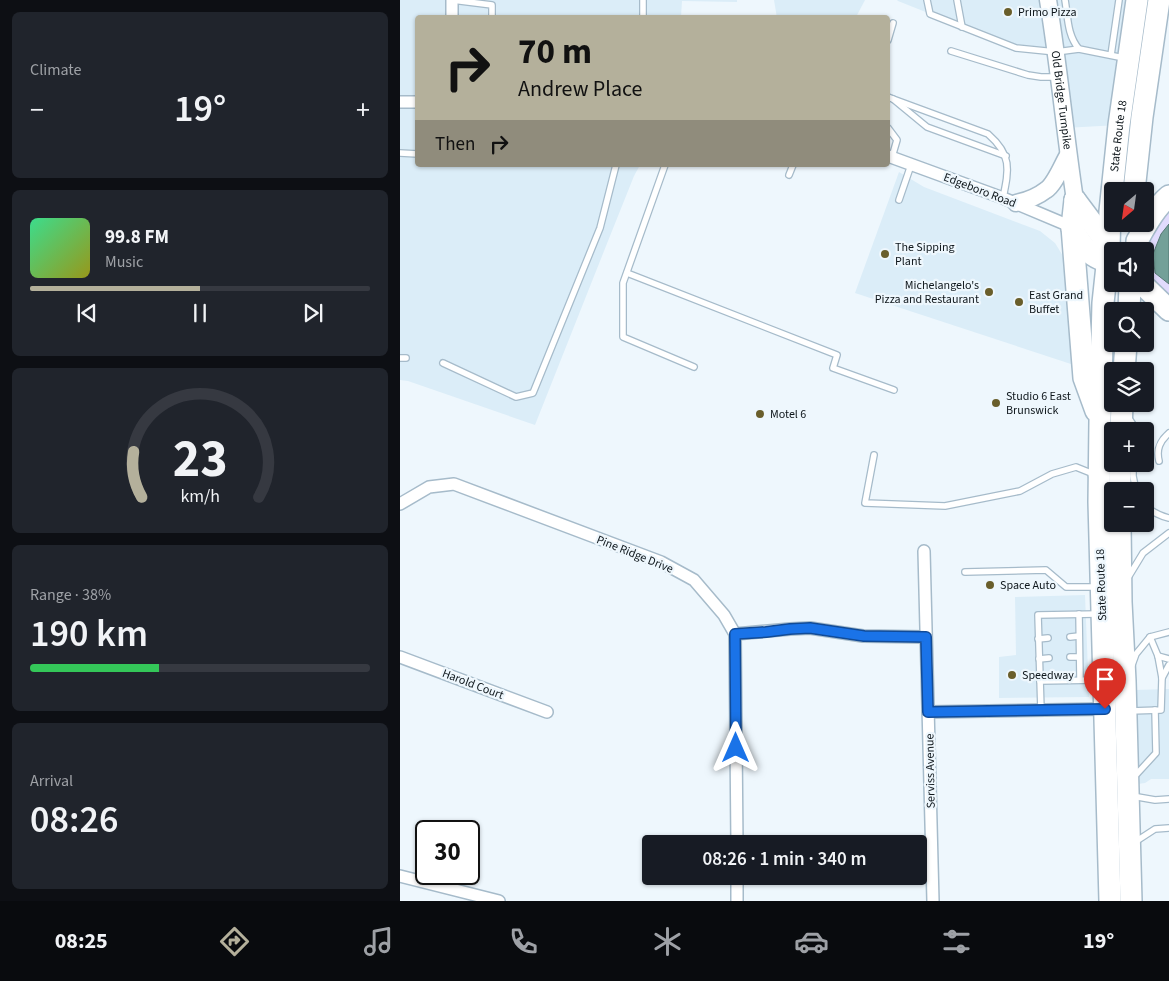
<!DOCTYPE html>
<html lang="en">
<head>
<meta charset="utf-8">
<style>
  body { margin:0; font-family:"Source Sans 3",sans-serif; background:#20242c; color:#f1f3f6; height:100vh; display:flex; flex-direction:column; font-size:19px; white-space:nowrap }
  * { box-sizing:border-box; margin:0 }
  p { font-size:16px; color:#9ea1a6 }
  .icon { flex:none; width:28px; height:28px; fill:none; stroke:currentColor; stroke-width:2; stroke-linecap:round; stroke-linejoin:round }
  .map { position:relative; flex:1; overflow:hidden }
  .sheet { display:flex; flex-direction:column; gap:12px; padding:12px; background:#0d0f14; width:400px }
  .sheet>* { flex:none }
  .guide { position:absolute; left:15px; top:15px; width:475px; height:152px; border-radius:5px; box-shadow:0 1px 4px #0004; background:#b4b09b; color:#111; overflow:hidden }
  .needle { width:32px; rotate:209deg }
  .buttons { position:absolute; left:704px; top:182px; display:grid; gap:10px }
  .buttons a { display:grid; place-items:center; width:50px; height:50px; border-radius:5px; background:#171b24; box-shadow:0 1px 4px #0004; font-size:25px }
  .speed { position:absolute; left:15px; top:820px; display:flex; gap:10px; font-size:25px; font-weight:700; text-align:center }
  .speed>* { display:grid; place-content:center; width:65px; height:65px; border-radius:50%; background:#171b24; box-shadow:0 1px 4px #0004; line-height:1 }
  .speed .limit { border:2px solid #111; border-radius:8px; background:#fff; color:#111 }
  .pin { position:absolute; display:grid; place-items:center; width:42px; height:42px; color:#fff; margin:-51px -21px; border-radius:50% 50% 50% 0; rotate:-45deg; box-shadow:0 0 5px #0007 }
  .pin .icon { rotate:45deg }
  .me { position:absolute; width:55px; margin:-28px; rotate:0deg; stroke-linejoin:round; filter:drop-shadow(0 0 4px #0008) }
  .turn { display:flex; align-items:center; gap:18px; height:105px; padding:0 20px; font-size:22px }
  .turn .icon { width:65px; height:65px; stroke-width:2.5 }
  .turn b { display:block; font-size:35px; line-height:42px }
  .then { display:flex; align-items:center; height:48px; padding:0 20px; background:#0003; gap:10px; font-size:19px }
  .big { font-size:38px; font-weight:600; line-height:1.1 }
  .sheet .card { flex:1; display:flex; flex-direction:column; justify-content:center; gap:8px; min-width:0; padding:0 18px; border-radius:8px; background:#20242c }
  .sheet .dial { align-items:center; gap:0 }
  .dial svg { height:130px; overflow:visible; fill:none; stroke:#363941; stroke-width:7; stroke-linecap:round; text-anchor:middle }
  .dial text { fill:#f1f3f6; stroke:none }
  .song { display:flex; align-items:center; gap:15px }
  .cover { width:60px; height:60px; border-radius:8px; background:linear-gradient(135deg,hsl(150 70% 55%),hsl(60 70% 35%)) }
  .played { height:5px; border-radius:2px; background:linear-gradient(90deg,#b4b09b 50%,#363941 50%) }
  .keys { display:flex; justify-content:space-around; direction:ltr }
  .heat { display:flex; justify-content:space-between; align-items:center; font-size:28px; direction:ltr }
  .charge { height:8px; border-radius:4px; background:linear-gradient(90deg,#34c759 38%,#363941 0) }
  .trip { position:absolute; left:242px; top:835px; width:285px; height:50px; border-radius:5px; background:#171b24; box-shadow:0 1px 4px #0004; font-weight:600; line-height:50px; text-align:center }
  .tab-bar { display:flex; height:80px; justify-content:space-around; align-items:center; background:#090b0e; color:#9ea1a6 }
  .tab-bar .icon { width:35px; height:35px }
  .tab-bar .selected { color:#b4b09b }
  .tab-bar b { font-size:22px; color:#f1f3f6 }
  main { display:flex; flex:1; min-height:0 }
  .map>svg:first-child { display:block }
  .built { fill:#dbedf8 }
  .green { fill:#e1dbfd }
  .water { fill:#73a098; stroke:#557772 }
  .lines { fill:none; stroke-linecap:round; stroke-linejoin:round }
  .lane-casing { stroke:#a6bbca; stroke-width:8 }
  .street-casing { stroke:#a6bbca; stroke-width:14 }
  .secondary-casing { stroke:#a6bbca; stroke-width:19 }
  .highway-casing { stroke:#a6bbca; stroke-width:24 }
  .lane { stroke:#fff; stroke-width:5.5 }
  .street { stroke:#fff; stroke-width:11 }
  .secondary { stroke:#fff; stroke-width:16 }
  .highway { stroke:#fff; stroke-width:21 }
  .route-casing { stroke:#114b97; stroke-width:12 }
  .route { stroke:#1a73e8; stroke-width:9 }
  .poi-dot { fill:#695e2b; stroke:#eef7fd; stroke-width:2 }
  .labels { text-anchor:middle; stroke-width:4.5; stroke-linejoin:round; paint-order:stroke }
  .poi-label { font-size:12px; fill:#0e161b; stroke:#eef7fd; text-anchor:start }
  .street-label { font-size:12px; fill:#0e161b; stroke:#eef7fd }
</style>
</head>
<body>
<main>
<section class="sheet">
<div class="card"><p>Climate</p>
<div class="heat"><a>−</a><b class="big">19°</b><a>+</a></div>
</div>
<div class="card">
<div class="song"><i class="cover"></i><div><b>99.8 FM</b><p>Music</p></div></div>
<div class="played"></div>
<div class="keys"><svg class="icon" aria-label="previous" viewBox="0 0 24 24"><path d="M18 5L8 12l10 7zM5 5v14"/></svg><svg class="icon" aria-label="pause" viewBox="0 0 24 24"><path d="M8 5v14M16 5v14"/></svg><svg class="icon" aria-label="next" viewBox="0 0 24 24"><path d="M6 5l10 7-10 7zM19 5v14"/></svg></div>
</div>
<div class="card dial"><svg viewBox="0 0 100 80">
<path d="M14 69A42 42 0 1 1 86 69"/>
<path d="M14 69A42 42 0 0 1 9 41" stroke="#b4b09b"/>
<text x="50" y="56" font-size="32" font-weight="700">23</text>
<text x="50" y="72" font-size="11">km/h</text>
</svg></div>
<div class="card"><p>Range · 38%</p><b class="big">190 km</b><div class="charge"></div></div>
<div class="card"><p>Arrival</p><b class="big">08:26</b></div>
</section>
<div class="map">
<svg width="769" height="901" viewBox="0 0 769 901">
  <rect width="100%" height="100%" fill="#eef7fd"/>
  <g class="built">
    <path d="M 0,0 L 337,0 L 337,2 L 282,1 L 281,17 L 18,18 L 18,165 L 240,165 L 234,176 L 206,246 L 135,425 L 8,381 L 0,380 Z"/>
    <path d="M 374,0 L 465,0 L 456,17 L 377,18 Z"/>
    <path d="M 497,0 L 737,0 L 719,125 L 664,128 L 656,52 L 616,48 L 498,1 Z"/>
    <path d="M 499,172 L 524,187 L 640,231 L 655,243 L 663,256 L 674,365 L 455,293 Z"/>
    <path d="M 685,595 L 689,697 L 599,698 L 599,657 L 616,655 L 615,597 Z"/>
    <path d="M 769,689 L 769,779 L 751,779 L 745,783 L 738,784 L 735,690 Z"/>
  </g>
  <path class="green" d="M 769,201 L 769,299 L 745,276 L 745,251 L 748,237 Z"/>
  <path class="water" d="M 769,224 L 769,284 L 755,273 L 753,254 L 761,234 Z"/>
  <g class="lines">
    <defs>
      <g id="lane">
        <path d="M 52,0 L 92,5 L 92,18"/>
        <path d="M 527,0 L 530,14 L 616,48 L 656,52 L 679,49"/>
        <path d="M 557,0 L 562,27"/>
        <path d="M 665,0 C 668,17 667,35 679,49 L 724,58"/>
        <path d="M 243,18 L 243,0"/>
        <path d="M 488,40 L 493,23"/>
        <path d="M 551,51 L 628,75 L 641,77 L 658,77"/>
        <path d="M 711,55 L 719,0"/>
        <path d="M 488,97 L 493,99 L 527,127 L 606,156"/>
        <path d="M 493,99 L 588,134 C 612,155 609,169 603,198"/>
        <path d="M 488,128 L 497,140 L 492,157"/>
        <path d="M 0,153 L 18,154"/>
        <path d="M 265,165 L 223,283 L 223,337 L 294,367"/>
        <path d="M 389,175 L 393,165"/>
        <path d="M 499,200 L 511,165"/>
        <path d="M 227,273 L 437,355 L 433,368 L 494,390"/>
        <path d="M 0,358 L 6,358"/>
        <path d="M 43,363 L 116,397 L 133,393 L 200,228 L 216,165"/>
        <path d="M 728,417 L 734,426 L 734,431"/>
        <path d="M 474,455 L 465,503 L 545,506 L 620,491 L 652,474 L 676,467 L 691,473 L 692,478"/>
        <path d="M 759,461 C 756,449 760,441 769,433"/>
        <path d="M 733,464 L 733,476 L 736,491"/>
        <path d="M 745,505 C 752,512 760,516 769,518"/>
        <path d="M 565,572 L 646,570 L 666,587 L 697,587"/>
        <path d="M 729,576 L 743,553 L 769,533"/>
        <path d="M 679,614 L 680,680"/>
        <path d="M 670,637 L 679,636"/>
        <path d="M 638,639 L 648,638"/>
        <path d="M 758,656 L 769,659"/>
        <path d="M 670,657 L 679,657"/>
        <path d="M 639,659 L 649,658"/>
        <path d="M 732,665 L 736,654 L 750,637 L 769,632"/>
        <path d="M 762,678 L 769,665"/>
        <path d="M 640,681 L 699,680"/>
        <path d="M 641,710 L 638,615 L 698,614"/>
        <path d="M 730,711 L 761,710 L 762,678 L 758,656 L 750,637"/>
        <path d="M 734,777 L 756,753 L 755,710"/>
        <path d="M 732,796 L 755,800 L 769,799"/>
        <path d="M 735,842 L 755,829 L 769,828"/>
      </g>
      <g id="street">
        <path d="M 52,18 L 52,0"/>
        <path d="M 0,102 L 18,102"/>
        <path d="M 488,156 L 603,198 L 672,227"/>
        <path d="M 0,504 L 29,487 L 54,484 L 261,562 L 294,580 L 324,615 L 335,634 L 337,844"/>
        <path d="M 524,551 L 533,901"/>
        <path d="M 335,634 L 390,629 L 410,628 L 463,636 L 526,637"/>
        <path d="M 0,657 L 147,712"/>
        <path d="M 528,712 L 705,709"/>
        <path d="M 0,876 L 99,901"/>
        <path d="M 337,876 L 337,901"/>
      </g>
      <g id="secondary">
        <path id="s1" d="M 648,0 C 659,67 665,134 675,200"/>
        <path d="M 616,203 C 626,201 637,197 646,190 C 655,184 662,165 668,155"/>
      </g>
      <g id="highway">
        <path d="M 734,191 L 742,117 L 759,0"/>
        <path d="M 675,200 L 672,227 L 684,378 L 696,411"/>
        <path d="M 675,200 L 693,224 L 711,249"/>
        <path d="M 672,228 C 681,244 691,261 712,261"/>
        <path d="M 737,241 C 746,225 755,208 769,196"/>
        <path d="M 742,284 L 769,310"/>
        <path d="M 729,311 L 730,284"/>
        <path d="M 724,371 L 726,344"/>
        <path d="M 721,431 L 722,404"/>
        <path d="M 720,464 L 720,491"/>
        <path d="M 720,524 L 721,602 L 725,681 L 731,901"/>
        <path id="s2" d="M 710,901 L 699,502 L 700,421 L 703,303 L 709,247 L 710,211 L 719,125 L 737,0"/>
      </g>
    </defs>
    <use href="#lane" class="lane-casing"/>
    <use href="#street" class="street-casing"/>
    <use href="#secondary" class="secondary-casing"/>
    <use href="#highway" class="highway-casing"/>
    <use href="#lane" class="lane"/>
    <use href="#street" class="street"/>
    <use href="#secondary" class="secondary"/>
    <use href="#highway" class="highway"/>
  </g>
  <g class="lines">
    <defs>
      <path id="route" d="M 336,748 L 335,634 L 366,632 L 390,629 L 410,628 L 464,636 L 526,637 L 528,712 L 705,709"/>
    </defs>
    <use href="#route" class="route-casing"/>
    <use href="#route" class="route"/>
  </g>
  <g class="poi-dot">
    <circle cx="608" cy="12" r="5"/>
    <circle cx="485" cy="254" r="5"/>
    <circle cx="589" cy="292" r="5"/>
    <circle cx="619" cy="302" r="5"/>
    <circle cx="596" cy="403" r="5"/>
    <circle cx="360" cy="414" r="5"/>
    <circle cx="590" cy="585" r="5"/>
    <circle cx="612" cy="675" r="5"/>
  </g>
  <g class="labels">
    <g class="poi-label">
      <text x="618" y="16">Primo Pizza</text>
      <text x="495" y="251">The Sipping<tspan x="495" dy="14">Plant</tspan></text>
      <text x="579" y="289" text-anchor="end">Michelangelo's<tspan x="579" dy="14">Pizza and Restaurant</tspan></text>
      <text x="629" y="299">East Grand<tspan x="629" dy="14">Buffet</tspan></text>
      <text x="606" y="400">Studio 6 East<tspan x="606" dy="14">Brunswick</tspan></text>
      <text x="370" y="418">Motel 6</text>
      <text x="600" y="589">Space Auto</text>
      <text x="622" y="679">Speedway</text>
    </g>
    <g class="street-label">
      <text dy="4" stroke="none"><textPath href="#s1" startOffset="101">Old Bridge Turnpike</textPath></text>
      <text dy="4" stroke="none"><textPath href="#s2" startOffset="766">State Route 18</textPath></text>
      <text transform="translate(580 190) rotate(21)" y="4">Edgeboro Road</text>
      <text transform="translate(235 554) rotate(22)" y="4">Pine Ridge Drive</text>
      <text transform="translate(701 585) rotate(-92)" y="4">State Route 18</text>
      <text transform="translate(73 684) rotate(21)" y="4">Harold Court</text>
      <text transform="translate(530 771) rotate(-91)" y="4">Serviss Avenue</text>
    </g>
  </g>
</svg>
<div class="buttons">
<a><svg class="needle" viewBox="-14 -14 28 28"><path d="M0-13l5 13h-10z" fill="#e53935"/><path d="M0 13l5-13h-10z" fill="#9ea1a6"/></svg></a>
<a><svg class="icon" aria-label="sound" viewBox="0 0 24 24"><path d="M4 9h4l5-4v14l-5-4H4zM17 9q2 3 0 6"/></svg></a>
<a><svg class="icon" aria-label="search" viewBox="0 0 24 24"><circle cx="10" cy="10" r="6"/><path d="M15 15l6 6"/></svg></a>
<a><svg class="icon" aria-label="layers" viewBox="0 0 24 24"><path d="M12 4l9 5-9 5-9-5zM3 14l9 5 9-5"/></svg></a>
<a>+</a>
<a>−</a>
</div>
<div class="speed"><div class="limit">30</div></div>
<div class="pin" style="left:705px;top:709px;background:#d93025"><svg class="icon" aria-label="arrive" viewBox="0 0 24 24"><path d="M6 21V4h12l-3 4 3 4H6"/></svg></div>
<svg class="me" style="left:336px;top:748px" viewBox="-20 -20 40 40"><path d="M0-17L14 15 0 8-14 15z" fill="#1a73e8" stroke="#fff" stroke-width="4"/></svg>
<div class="trip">08:26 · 1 min · 340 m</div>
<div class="guide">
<div class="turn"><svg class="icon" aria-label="right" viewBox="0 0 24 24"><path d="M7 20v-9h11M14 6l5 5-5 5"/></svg><div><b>70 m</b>Andrew Place</div></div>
<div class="then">Then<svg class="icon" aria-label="right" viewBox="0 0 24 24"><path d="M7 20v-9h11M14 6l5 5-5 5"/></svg></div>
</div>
</div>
</main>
<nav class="tab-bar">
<b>08:25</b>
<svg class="icon selected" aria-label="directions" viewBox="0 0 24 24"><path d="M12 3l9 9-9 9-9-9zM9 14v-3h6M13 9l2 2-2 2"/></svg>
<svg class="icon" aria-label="music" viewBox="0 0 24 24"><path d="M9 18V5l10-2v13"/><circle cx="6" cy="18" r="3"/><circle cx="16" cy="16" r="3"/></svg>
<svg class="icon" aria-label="phone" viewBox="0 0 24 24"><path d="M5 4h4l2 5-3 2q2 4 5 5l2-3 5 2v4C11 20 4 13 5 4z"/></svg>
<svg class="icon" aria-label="climate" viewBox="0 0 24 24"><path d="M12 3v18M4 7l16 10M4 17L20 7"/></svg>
<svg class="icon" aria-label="car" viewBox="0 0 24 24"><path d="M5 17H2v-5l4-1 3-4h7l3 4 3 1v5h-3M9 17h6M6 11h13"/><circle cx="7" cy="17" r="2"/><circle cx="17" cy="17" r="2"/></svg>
<svg class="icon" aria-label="filters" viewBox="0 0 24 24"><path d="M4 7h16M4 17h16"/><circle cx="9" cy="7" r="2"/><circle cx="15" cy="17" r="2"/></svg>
<b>19°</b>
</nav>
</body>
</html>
